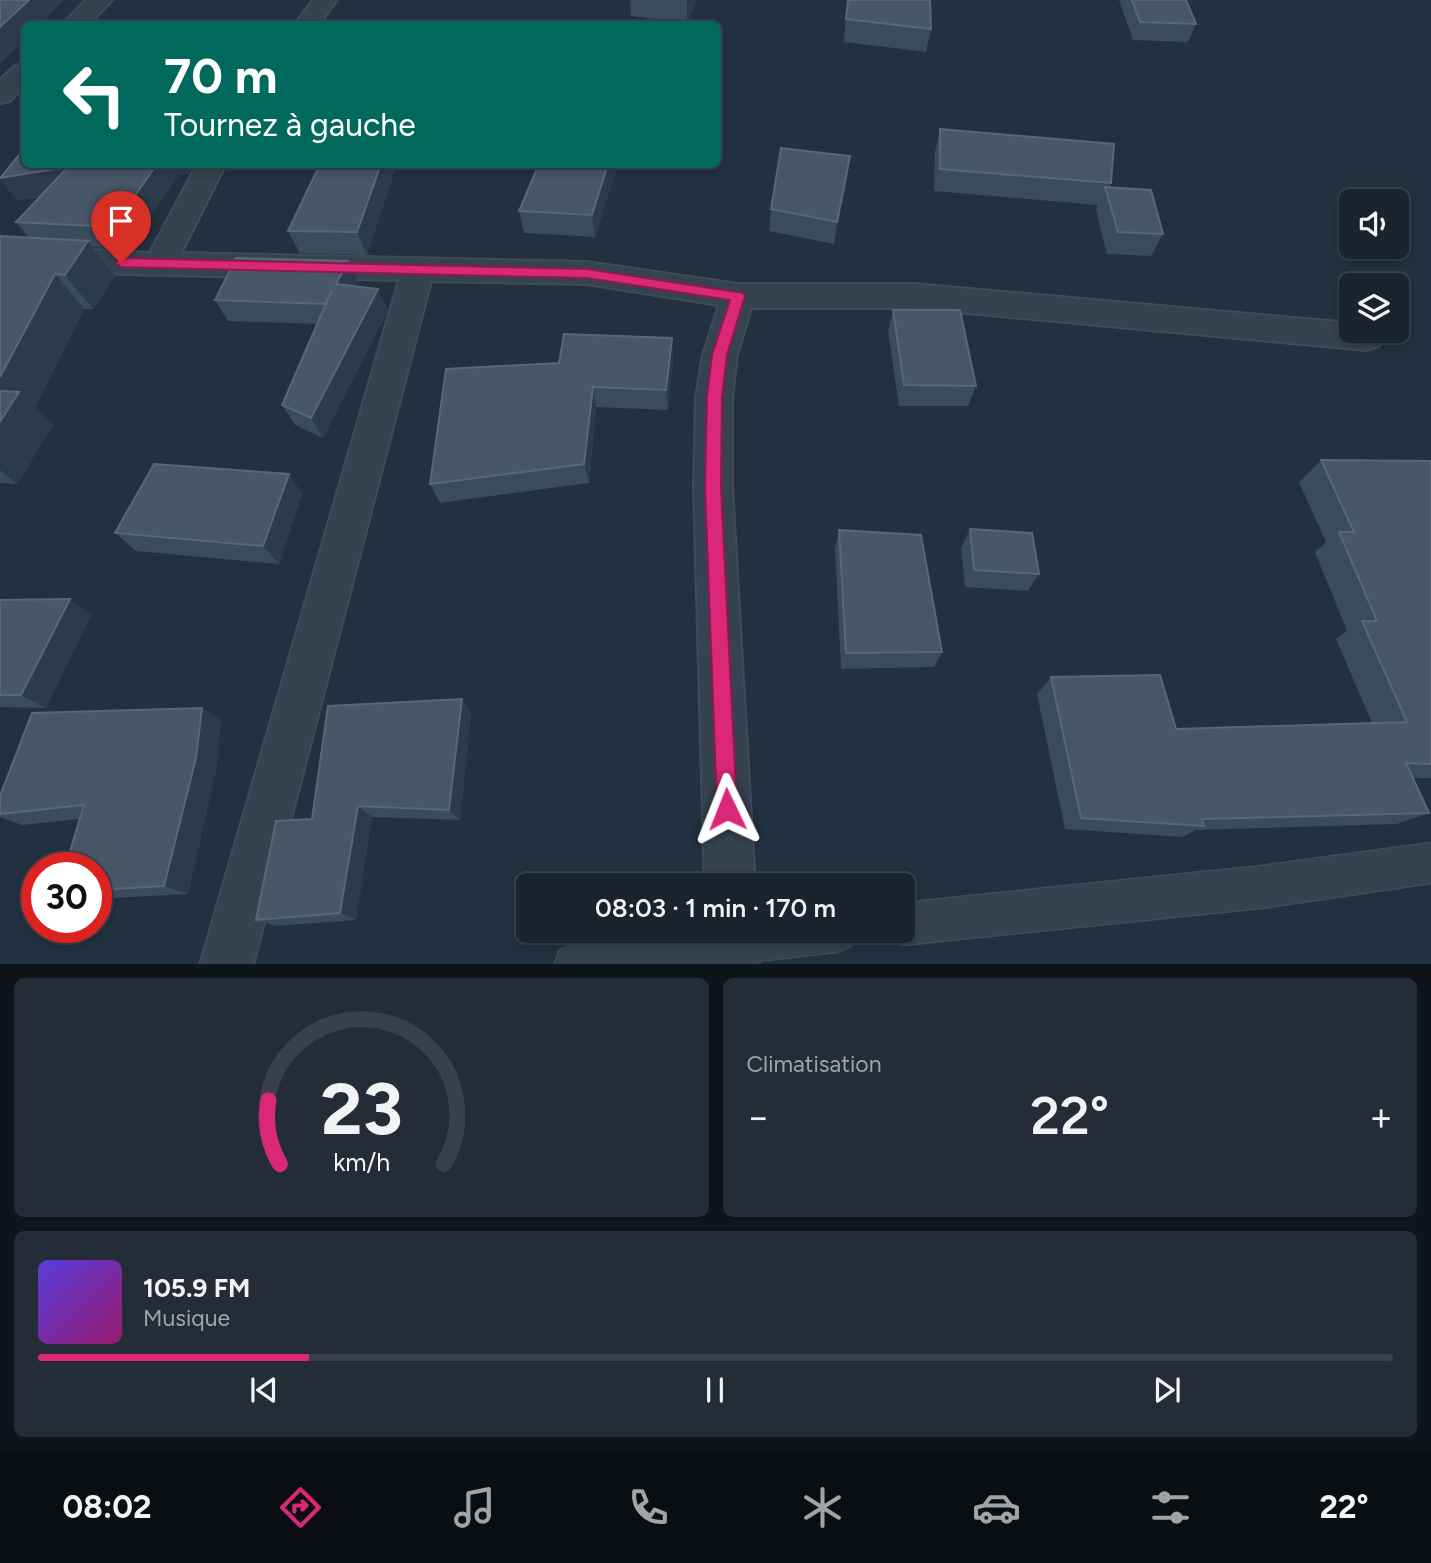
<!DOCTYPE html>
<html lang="fr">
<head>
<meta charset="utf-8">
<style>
  body { margin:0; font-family:Figtree,sans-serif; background:#232c37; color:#f1f3f6; height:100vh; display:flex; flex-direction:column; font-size:26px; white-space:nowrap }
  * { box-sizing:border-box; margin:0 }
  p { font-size:23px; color:#9fa4aa }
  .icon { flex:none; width:38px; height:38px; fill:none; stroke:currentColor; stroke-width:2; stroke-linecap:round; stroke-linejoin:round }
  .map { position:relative; height:964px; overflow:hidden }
  .drawer { display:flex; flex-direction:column; gap:14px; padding:14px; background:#0e141a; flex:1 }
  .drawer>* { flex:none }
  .guide { position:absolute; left:21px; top:21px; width:700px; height:147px; border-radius:10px; box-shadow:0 4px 10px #0003,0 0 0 2px #38414b; background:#00695c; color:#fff; overflow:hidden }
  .fabs { position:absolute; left:1339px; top:189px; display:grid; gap:14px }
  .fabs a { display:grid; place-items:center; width:70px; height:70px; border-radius:10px; background:#1a242f; box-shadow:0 4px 10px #0003,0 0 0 2px #38414b; font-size:35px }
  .speed { position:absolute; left:21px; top:852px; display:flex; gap:14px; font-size:35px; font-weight:700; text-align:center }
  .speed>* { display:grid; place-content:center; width:91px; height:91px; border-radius:50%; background:#1a242f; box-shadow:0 4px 10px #0003,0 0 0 2px #38414b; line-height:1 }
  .speed .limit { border:10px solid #d22; background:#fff; color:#111 }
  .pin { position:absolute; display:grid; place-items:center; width:60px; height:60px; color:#fff; margin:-72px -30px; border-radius:50% 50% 50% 0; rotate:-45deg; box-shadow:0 0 7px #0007 }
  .pin .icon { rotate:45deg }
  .me { position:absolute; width:77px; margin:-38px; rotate:358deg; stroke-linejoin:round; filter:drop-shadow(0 0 5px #0008) }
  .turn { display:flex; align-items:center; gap:24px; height:147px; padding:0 28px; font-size:32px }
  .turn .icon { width:91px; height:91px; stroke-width:2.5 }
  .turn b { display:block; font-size:49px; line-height:60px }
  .big { font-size:52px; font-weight:600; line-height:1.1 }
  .drawer .widget { flex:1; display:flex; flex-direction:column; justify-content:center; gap:10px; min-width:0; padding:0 24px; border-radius:10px; background:#232c37 }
  .drawer .dial { align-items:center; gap:0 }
  .dial svg { height:182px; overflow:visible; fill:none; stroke:#38414b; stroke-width:7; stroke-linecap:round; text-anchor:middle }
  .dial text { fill:#f1f3f6; stroke:none }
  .song { display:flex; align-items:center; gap:21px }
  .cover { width:84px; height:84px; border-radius:10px; background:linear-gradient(135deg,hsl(250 70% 55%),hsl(320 70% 35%)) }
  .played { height:7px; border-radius:4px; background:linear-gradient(90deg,#db2777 20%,#38414b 20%) }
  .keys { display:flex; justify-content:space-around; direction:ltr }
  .heat { display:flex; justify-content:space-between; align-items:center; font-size:38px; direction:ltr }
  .drawer .tiles { flex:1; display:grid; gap:14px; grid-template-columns:1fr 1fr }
  .widget:last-child { grid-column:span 2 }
  .trip { position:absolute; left:516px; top:873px; width:399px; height:70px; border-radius:10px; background:#1a242f; box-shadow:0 4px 10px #0003,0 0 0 2px #38414b; font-weight:600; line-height:70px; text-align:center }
  .tab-bar { display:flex; height:112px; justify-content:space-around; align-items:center; background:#0a0e13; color:#9fa4aa }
  .tab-bar .icon { width:49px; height:49px }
  .tab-bar .on { color:#db2777 }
  .tab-bar b { font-size:32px; color:#f1f3f6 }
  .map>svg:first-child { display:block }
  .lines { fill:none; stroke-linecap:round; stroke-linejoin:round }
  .lane-casing { stroke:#3f4b58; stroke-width:3 }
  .street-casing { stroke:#3f4b58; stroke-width:4 }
  .lane { fill:#36424f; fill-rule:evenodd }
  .street { fill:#36424f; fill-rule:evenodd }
  .wall { fill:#3a4b5c }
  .shaded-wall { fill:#2b3b4c }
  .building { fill:#475768; stroke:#586777; stroke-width:2 }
  .route { fill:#db2777; stroke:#8e194d; stroke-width:2 }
</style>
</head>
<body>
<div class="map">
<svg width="1431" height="965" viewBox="0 0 1431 965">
  <rect width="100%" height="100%" fill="#22303f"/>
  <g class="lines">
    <defs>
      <g id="lane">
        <path d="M 1431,843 L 1431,883 L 1261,908 L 903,945 L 888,939 L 885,931 L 903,931 L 903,903 L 1261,866 Z"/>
        <path d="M 661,931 L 857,931 L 851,946 L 836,952 L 724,965 L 554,965 L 560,950 L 575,943 Z"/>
      </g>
      <g id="street">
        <path d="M 86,0 L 112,0 L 89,24 L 63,24 Z"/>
        <path d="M 313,0 L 337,0 L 319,24 L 295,24 Z"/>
        <path d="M 24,64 L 24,86 L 10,101 L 0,103 L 0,80 L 15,66 Z"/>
        <path d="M 197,164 L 226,164 L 181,253 L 587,262 L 738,284 L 914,284 L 1351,323 L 1351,331 L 1381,331 L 1384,337 L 1379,346 L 1367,350 L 914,308 L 751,308 L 737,355 L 732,397 L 732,487 L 755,886 L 705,886 L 694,487 L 696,397 L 703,355 L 719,305 L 587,284 L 431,281 L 253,965 L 200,965 L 399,280 L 121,274 L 0,267 L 0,245 L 150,253 Z"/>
        <path d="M 705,931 L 757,931 L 759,965 L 707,965 Z"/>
      </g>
    </defs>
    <use href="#lane" class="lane-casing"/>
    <use href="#street" class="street-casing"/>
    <use href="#lane" class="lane"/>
    <use href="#street" class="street"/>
  </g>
  <g class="wall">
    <path d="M 630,0 L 697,0 L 687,23 L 631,16 Z"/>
    <path d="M 847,0 L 930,0 L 931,29 L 926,52 L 844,42 Z"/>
    <path d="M 1119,0 L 1186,0 L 1196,24 L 1188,42 L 1133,40 Z"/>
    <path d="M 940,129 L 1111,183 L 1109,188 L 1163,234 L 1151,256 L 1107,254 L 1096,210 L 1098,205 L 934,191 L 935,152 Z"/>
    <path d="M 397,164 L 367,255 L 300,253 L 288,231 Z"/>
    <path d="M 539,164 L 618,164 L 595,237 L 524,233 L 519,211 Z"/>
    <path d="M 189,174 L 179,175 L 128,249 L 93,247 L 115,276 L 93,309 L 84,309 L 35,407 L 53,425 L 17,484 L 0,483 L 0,236 L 29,238 L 16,222 L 41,197 L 17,200 L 0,179 L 0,177 Z"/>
    <path d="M 847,179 L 834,244 L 769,231 L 771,209 Z"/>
    <path d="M 348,261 L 358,282 L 355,286 L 388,310 L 323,438 L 295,425 L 282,405 L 318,324 L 228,321 L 215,300 Z"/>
    <path d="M 893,310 L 976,386 L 968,406 L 899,406 L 888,331 Z"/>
    <path d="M 672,338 L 673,359 L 668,410 L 596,407 L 589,483 L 440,503 L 430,484 L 559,363 Z"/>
    <path d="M 1321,460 L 1431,461 L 1431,778 L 1413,778 L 1429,813 L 1397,824 L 1196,830 L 1182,837 L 1065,829 L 1037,694 L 1051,677 L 1176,729 L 1372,723 L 1336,639 L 1347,631 L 1315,552 L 1326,542 L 1299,482 Z"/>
    <path d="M 289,474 L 302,494 L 279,564 L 136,551 L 115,533 Z"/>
    <path d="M 970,529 L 1039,574 L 1028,591 L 965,587 L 961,548 Z"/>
    <path d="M 839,530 L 942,652 L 934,667 L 841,669 L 835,548 Z"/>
    <path d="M 0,600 L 91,615 L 46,708 L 0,707 Z"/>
    <path d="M 462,699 L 471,713 L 460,820 L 372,817 L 356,920 L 276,926 L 256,920 L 312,819 Z"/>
    <path d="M 202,708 L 221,721 L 216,770 L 188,894 L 96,899 L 96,868 L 80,819 L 22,825 L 0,817 L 0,796 Z"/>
  </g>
  <g class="shaded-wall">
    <path d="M 29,0 L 65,0 L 40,24 L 24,24 L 24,40 L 0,64 L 0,27 Z"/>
    <path d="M 687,0 L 697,0 L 687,23 Z"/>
    <path d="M 850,156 L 847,179 L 834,244 L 837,222 Z"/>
    <path d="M 157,164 L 190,164 L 189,174 L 179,175 L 128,249 L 113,227 Z"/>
    <path d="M 381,164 L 397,164 L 367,255 L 357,232 Z"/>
    <path d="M 608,164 L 618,164 L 595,237 L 592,215 Z"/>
    <path d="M 68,167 L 84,190 L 17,200 L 0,179 L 0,178 Z"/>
    <path d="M 88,241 L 115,276 L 93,309 L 65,275 Z"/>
    <path d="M 348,261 L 358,282 L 346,305 L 336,284 Z"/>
    <path d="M 55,274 L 84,309 L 35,407 L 53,425 L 17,484 L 0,470 L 0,377 Z"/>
    <path d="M 378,289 L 388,310 L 323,438 L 311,418 Z"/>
    <path d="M 672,338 L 673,359 L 668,410 L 666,390 Z"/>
    <path d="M 593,387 L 596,407 L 589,483 L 584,464 Z"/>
    <path d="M 289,474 L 302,494 L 279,564 L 263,546 Z"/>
    <path d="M 70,599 L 91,615 L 46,708 L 21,695 Z"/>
    <path d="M 462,699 L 471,713 L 460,820 L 449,810 Z"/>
    <path d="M 202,708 L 221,721 L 216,770 L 188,894 L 164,886 Z"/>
    <path d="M 358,806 L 372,817 L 356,920 L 340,913 Z"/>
  </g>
  <g class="building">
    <path d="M 0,0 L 29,0 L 0,27 Z"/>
    <path d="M 848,0 L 930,0 L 931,29 L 846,19 Z"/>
    <path d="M 1132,0 L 1186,0 L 1196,24 L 1140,22 Z"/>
    <path d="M 940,129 L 1114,144 L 1111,183 L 940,169 Z"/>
    <path d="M 781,148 L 850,156 L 837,222 L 771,209 Z"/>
    <path d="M 24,149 L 24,164 L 157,164 L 113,227 L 16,222 L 68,167 L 0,178 Z"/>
    <path d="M 320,164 L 381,164 L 357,232 L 288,231 Z"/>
    <path d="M 539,164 L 608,164 L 592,215 L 519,211 Z"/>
    <path d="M 1105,187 L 1151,190 L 1163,234 L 1118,232 Z"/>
    <path d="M 0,236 L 88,241 L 65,275 L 55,274 L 0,377 Z"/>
    <path d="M 236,258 L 348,261 L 336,284 L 378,289 L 311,418 L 282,405 L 332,290 L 325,304 L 215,300 Z"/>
    <path d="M 893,310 L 960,310 L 976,386 L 904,385 Z"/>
    <path d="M 564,334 L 672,338 L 666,390 L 593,387 L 584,464 L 430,484 L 446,369 L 559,363 Z"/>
    <path d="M 0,391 L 19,392 L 0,422 Z"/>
    <path d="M 1321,460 L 1431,461 L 1431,764 L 1406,763 L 1429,813 L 1202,819 L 1204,826 L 1081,818 L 1051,677 L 1160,675 L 1176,729 L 1407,722 L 1362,621 L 1377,621 L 1339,532 L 1354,532 Z"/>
    <path d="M 154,464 L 289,474 L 263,546 L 115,533 Z"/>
    <path d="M 970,529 L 1032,533 L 1039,574 L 974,570 Z"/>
    <path d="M 839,530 L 921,535 L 942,652 L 846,653 Z"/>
    <path d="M 70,599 L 21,695 L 0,695 L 0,600 Z"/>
    <path d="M 462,699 L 449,810 L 358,806 L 340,913 L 256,920 L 276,821 L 312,819 L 328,706 Z"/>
    <path d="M 202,708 L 196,758 L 164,886 L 96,890 L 96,868 L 65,868 L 84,805 L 0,814 L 0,796 L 32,713 Z"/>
  </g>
  <path class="route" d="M 121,258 L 587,269 L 743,293 L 745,296 L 727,355 L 722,397 L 721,487 L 737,809 L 734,816 L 727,819 L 720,816 L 717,809 L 705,487 L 707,397 L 712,355 L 730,300 L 587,278 L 121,267 L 115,263 Z"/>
</svg>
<div class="fabs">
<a><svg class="icon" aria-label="sound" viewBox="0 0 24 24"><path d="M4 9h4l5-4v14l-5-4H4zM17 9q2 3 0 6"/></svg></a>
<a><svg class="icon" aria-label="layers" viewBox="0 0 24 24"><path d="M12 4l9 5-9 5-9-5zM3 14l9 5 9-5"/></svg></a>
</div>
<div class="speed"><div class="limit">30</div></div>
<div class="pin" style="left:121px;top:263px;background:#d93025"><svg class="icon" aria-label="arrive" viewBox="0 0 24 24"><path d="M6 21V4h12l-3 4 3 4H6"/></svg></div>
<svg class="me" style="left:727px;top:809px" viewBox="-20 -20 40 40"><path d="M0-17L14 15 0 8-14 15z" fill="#db2777" stroke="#fff" stroke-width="4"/></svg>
<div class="trip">08:03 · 1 min · 170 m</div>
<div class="guide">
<div class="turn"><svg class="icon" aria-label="left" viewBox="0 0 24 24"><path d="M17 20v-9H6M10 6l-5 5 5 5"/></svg><div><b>70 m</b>Tournez à gauche</div></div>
</div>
</div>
<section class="drawer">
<div class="tiles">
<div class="widget dial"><svg viewBox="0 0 100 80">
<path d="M14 69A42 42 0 1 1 86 69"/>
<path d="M14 69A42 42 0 0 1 9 41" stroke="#db2777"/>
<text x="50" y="56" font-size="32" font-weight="700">23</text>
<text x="50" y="72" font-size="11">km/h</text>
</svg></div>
<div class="widget"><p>Climatisation</p>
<div class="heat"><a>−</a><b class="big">22°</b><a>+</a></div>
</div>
<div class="widget">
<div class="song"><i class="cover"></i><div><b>105.9 FM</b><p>Musique</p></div></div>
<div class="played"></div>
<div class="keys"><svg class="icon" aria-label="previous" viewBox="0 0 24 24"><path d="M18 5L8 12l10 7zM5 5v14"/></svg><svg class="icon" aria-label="pause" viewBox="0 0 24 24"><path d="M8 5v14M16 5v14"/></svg><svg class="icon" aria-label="next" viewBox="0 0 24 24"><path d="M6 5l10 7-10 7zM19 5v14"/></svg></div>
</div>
</div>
</section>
<nav class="tab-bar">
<b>08:02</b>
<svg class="icon on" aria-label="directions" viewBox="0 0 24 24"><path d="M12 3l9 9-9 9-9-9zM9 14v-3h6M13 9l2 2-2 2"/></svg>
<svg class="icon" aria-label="music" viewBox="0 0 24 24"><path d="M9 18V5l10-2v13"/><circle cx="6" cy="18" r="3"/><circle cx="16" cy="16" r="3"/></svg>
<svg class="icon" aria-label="phone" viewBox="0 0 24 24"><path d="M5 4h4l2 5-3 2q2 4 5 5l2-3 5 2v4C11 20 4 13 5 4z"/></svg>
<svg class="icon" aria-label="climate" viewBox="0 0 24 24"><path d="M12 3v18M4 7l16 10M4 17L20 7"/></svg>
<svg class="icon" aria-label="car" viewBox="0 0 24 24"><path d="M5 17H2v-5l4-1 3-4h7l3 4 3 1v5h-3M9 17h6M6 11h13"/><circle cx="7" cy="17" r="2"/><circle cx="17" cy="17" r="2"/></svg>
<svg class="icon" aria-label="filters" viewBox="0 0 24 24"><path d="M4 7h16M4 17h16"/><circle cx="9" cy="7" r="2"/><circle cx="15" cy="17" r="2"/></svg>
<b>22°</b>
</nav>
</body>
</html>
